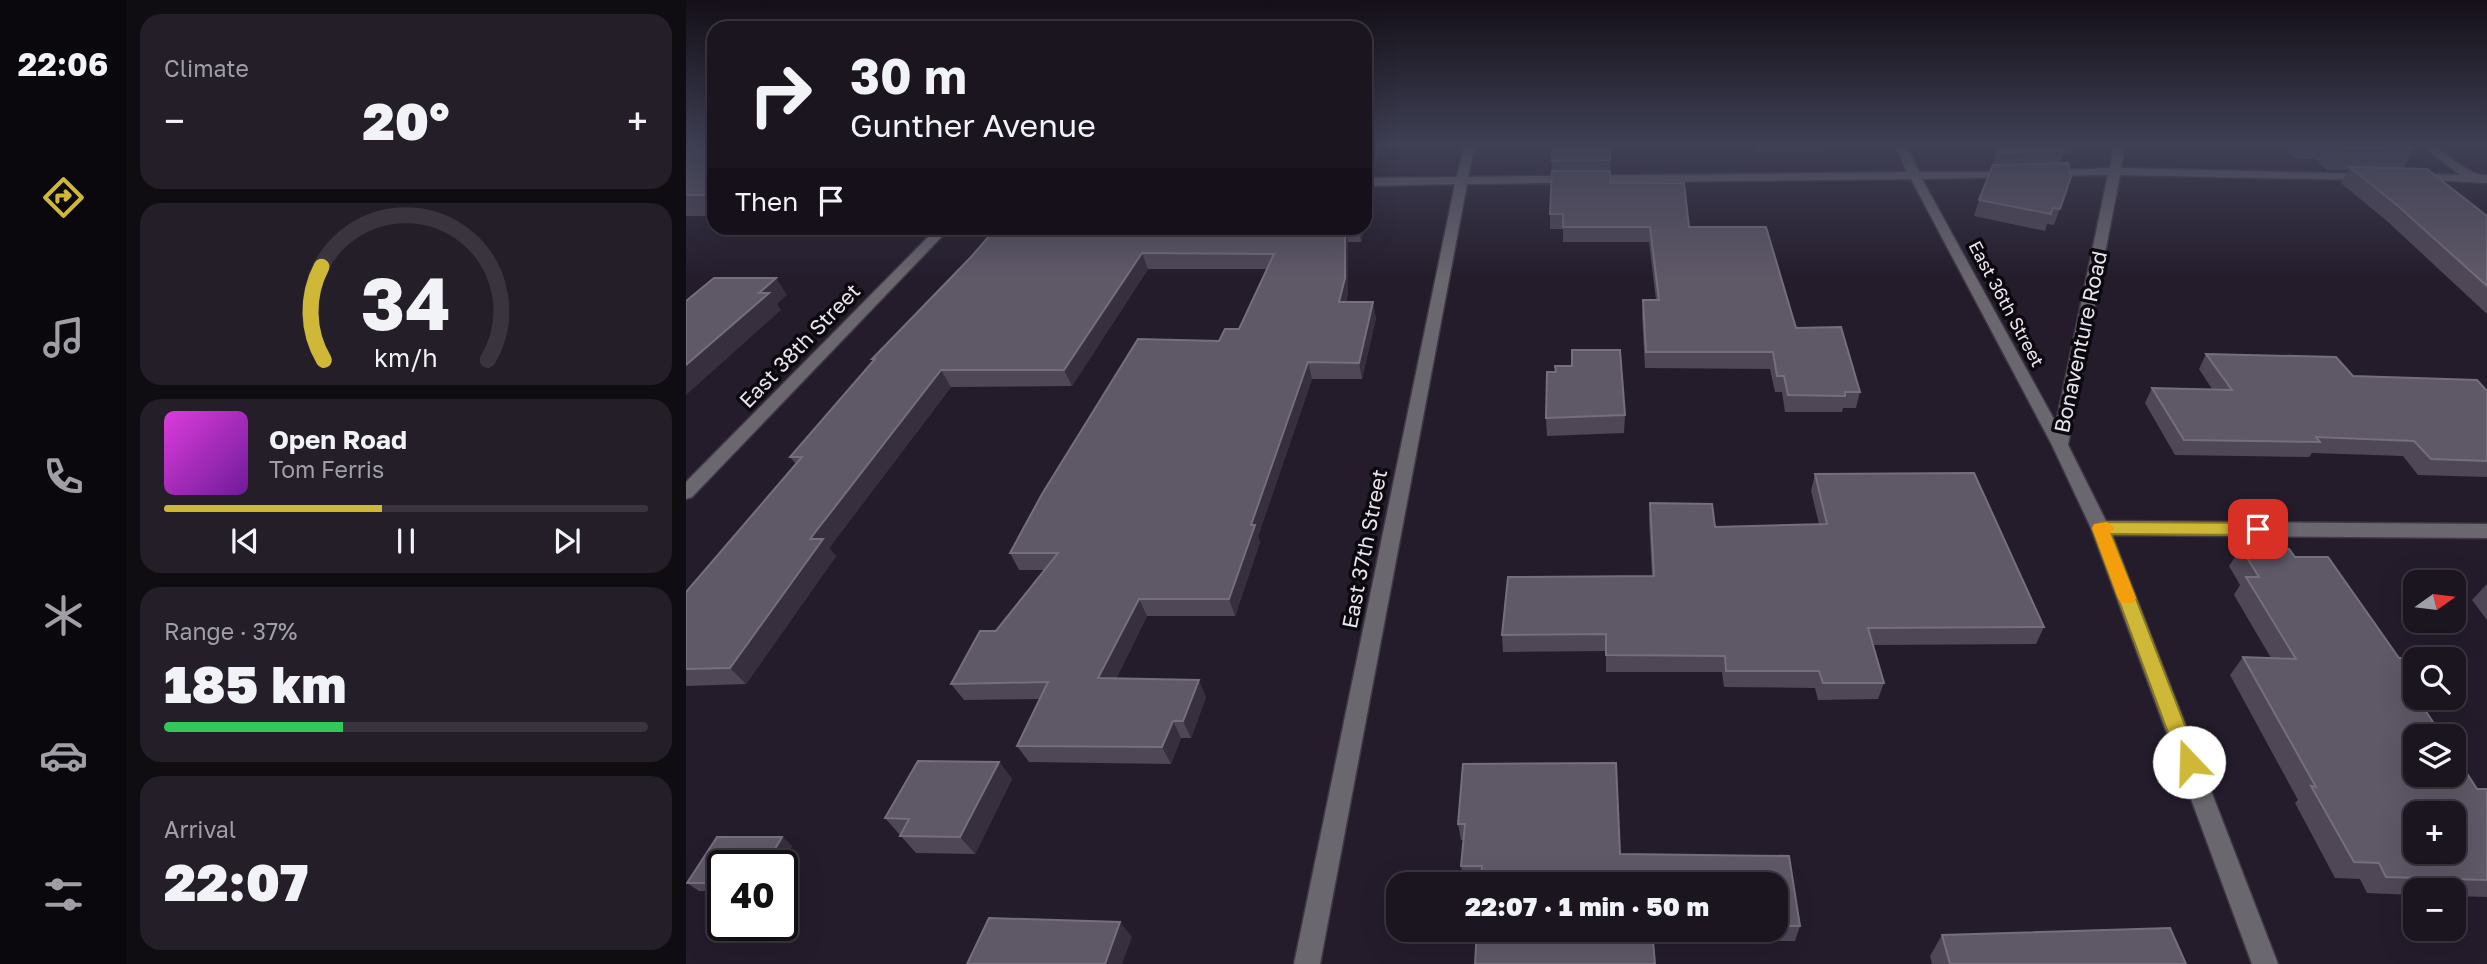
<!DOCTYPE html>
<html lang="en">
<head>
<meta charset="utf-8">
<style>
  body { margin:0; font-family:"Golos Text",sans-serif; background:#241e29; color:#f1f3f6; height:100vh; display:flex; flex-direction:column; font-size:26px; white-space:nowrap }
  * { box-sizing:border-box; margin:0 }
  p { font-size:23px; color:#a09fa5 }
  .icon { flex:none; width:38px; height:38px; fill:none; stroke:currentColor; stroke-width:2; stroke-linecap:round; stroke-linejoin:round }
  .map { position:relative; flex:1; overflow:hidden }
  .drawer { display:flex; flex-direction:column; gap:14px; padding:14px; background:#0f0c12; width:560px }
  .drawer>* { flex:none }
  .banner { position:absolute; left:21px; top:21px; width:665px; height:214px; border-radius:21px; box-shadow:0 7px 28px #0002,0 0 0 2px #39343e; background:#1b1520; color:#f1f3f6; overflow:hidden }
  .needle { width:46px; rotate:76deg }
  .tools { position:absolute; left:1717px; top:570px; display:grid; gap:14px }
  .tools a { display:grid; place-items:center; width:63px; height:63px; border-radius:14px; background:#1b1520; box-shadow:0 7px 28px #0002,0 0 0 2px #39343e; font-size:35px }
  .speed { position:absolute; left:21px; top:850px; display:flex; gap:14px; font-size:35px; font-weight:700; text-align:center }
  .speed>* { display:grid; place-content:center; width:91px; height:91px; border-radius:50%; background:#1b1520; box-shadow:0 7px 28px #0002,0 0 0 2px #39343e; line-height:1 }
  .speed .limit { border:4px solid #111; border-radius:10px; background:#fff; color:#111 }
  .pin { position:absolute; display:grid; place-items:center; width:60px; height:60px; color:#fff; margin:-30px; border-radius:14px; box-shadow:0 4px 10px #0006 }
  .me { position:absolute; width:77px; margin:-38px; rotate:339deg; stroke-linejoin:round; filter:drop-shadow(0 0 5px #0008) }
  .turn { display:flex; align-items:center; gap:24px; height:147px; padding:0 28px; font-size:32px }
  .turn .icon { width:91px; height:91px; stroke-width:2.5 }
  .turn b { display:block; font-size:49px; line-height:60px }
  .then { display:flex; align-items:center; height:66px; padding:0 28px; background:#0003; gap:14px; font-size:26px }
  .big { font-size:52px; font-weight:800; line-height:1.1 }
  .drawer .card { flex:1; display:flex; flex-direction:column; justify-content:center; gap:10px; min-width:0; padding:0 24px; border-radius:21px; background:#241e29 }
  .drawer .dial { align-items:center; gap:0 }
  .dial svg { height:182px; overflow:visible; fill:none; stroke:#39343e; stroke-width:7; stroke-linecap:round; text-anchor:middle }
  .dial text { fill:#f1f3f6; stroke:none }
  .song { display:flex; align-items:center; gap:21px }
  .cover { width:84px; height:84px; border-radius:10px; background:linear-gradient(135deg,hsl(300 70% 55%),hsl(280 70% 35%)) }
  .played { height:7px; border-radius:4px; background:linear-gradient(90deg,#cfb837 45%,#39343e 45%) }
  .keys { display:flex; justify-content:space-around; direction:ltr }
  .heat { display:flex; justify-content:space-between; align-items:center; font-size:38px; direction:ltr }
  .charge { height:10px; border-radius:5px; background:linear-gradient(90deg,#34c759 37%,#39343e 0) }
  .trip { position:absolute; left:700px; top:872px; width:402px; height:70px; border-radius:21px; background:#1b1520; box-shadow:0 7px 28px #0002,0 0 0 2px #39343e; font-weight:800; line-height:70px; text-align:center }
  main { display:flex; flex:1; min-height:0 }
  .tabs { display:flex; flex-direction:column; width:126px; justify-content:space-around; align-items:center; background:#0b080d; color:#a09fa5 }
  .tabs .icon { width:49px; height:49px }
  .tabs .active { color:#cfb837 }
  .tabs b { font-size:32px; color:#f1f3f6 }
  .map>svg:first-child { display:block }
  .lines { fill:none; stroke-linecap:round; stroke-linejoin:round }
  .minor-casing { stroke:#403846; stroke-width:3 }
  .minor { fill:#6b676f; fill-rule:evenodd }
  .wall { fill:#4f4756 }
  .shaded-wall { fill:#372f3e }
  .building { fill:#5f5867; stroke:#756e7c; stroke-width:2; fill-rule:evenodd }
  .route { fill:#cfb837; stroke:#877824; stroke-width:2 }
  .slow { fill:#f59e0b }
  .labels { text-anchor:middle; stroke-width:7; stroke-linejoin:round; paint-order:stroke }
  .far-street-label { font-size:18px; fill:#e9e4ee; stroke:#0b080e }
  .street-label { font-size:21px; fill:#e9e4ee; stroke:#0b080e }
</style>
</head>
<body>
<main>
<nav class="tabs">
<b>22:06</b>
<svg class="icon active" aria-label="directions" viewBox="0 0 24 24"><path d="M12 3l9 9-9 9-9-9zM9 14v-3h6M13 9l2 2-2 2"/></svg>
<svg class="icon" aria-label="music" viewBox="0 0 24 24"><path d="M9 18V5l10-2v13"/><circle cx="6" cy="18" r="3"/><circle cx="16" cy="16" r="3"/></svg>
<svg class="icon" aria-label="phone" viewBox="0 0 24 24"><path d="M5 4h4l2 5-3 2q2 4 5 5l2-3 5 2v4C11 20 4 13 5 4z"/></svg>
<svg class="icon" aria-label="climate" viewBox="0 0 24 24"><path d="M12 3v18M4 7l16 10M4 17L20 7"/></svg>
<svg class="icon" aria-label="car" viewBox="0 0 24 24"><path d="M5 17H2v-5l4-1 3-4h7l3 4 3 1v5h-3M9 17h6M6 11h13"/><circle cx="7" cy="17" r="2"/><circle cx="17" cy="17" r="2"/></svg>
<svg class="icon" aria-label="filters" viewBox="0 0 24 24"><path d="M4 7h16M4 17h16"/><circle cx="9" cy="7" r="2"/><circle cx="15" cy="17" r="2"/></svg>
</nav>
<section class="drawer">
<div class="card"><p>Climate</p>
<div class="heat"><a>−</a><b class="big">20°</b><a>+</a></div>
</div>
<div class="card dial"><svg viewBox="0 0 100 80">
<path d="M14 69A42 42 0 1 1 86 69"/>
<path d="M14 69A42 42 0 0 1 13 28" stroke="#cfb837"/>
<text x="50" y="56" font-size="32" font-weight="700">34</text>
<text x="50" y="72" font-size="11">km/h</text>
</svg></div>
<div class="card">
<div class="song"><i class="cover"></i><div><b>Open Road</b><p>Tom Ferris</p></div></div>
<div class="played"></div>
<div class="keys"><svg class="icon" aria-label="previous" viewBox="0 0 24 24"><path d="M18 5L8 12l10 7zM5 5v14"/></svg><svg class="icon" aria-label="pause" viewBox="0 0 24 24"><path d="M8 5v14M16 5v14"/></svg><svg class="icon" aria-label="next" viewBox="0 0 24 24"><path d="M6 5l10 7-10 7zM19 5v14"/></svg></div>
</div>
<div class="card"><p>Range · 37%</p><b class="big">185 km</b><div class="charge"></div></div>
<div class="card"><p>Arrival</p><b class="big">22:07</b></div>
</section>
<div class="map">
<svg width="1801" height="964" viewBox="0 0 1801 964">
  <rect width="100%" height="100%" fill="#241c2b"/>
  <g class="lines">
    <defs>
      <g id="minor">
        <path d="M 778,144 L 789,144 L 782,177 L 1221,172 L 1209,144 L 1219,144 L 1233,172 L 1329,172 L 1331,174 L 1325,177 L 1236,179 L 1370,423 L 1422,175 L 1360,176 L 1354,173 L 1356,171 L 1424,168 L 1428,144 L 1439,144 L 1435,168 L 1686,174 L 1688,176 L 1682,180 L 1434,175 L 1382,445 L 1420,521 L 1801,524 L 1801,538 L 1426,535 L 1592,964 L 1566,964 L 1405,528 L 1366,445 L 1225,179 L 781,184 L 634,964 L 608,964 L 769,184 L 679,186 L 679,178 L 771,177 Z"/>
        <path d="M 1734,144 C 1760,144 1774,175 1801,175 L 1801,183 L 1727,179 L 1727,175 L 1731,173 L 1774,175 Z"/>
        <path d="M 251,228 L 264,228 L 6,497 L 0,499 L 0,482 Z"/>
      </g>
    </defs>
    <use href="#minor" class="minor-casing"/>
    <use href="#minor" class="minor"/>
  </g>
  <g class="wall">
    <rect x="0" y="144" width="28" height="72"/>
    <path d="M 679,144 L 685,175 L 679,177 L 681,186 L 686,201 L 675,242 L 662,242 L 662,293 L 660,302 L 690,318 L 676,379 L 626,379 L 572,536 L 574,542 L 549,616 L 461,616 L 430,679 L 520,697 L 505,738 L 495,738 L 485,764 L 343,762 L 331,746 L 354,699 L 278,700 L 265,684 L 358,570 L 333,570 L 324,553 L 533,341 L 553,329 L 581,269 L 462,269 L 386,386 L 265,387 L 143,548 L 150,556 L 60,684 L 0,686 L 0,592 L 110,464 L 104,457 L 187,361 L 186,359 L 285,257 L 310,228 L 679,228 Z"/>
    <path d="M 924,144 L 924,183 L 1003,227 L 1110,328 L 1174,392 L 1170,408 L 1157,408 L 1156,412 L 1099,412 L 1096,392 L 1089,392 L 1084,369 L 959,368 L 956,316 L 957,300 L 970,300 L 963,242 L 877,242 L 877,229 L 864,229 L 864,214 L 866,161 Z"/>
    <path d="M 1067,144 L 1141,144 L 1139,152 L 1069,152 Z"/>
    <path d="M 1278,144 L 1389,144 L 1385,155 L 1378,154 L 1375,163 L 1385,177 L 1368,225 L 1361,224 L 1359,231 L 1288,216 L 1293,200 L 1308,165 L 1309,147 Z"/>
    <path d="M 1594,144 L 1721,144 L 1728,149 L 1717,168 L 1801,216 L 1801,314 L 1702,222 L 1655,183 L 1662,170 L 1641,170 L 1629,159 L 1611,159 Z"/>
    <path d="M 1520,354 L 1667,376 L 1801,391 L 1801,477 L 1732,475 L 1717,456 L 1626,453 L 1623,457 L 1489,455 L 1459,403 L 1466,388 L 1526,389 L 1513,369 Z"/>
    <path d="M 939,415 L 938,433 L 861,436 L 860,418 Z"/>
    <path d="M 1129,474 L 1358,627 L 1350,644 L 1187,645 L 1198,683 L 1192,699 L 1132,700 L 1129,688 L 1038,687 L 1036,672 L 920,672 L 920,651 L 817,652 L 816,635 L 966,576 L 963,520 L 964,503 L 1029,527 L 1133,524 L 1125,491 Z"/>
    <path d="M 1555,548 L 1609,557 L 1729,698 L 1746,698 L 1737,707 L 1791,789 L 1801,789 L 1801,897 L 1768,896 L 1768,891 L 1729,891 L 1729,895 L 1681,893 L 1674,879 L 1649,878 L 1609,803 L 1612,800 L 1544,675 L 1557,657 L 1585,658 L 1548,595 L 1554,585 L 1543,566 Z"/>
    <path d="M 1801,584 L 1801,620 L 1786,600 Z"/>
    <path d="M 313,762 L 326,779 L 289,854 L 230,853 L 199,818 Z"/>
    <path d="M 930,763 L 934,854 L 1103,856 L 1114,926 L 1109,941 L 967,941 L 969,964 L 789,964 L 791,929 L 1090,929 L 1090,884 L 795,884 L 795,882 L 778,882 L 775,866 L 778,840 L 775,840 L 772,824 L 777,764 Z"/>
    <path d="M 96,837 L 106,846 L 94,866 L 37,866 L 37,891 L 13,891 L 1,883 Z"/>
    <path d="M 1256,935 L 1500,964 L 1246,964 L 1244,956 Z"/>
  </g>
  <g class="shaded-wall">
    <path d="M 0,144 L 18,144 L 28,158 L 0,164 Z"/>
    <path d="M 688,144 L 695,144 L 685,175 L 679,177 L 681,189 L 679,197 L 679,162 Z"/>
    <path d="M 684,186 L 686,201 L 675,242 L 673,228 L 679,228 L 679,203 Z"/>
    <path d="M 660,228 L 662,242 L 662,293 L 656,318 L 653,302 Z"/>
    <path d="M 456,253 L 462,269 L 386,386 L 378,370 Z"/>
    <path d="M 90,278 L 101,295 L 91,304 L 95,310 L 0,395 L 0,365 L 73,293 Z"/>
    <path d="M 687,302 L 690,318 L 676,379 L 673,363 Z"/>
    <path d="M 622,362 L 626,379 L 572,536 L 574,542 L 549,616 L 543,599 L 565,525 Z"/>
    <path d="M 255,370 L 265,387 L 143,548 L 150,556 L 60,684 L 44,668 L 124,539 Z"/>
    <path d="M 453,599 L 461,616 L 422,695 L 412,678 Z"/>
    <path d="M 513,680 L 520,697 L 505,738 L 497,721 Z"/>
    <path d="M 487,721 L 495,738 L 485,764 L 476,747 Z"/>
    <path d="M 313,762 L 326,779 L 289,854 L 274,837 Z"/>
    <path d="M 96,837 L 106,846 L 94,866 L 79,866 Z"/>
    <path d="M 434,922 L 446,937 L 436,964 L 419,964 Z"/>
  </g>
  <g class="building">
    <path d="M 18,144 L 28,144 L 28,195 L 0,195 L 0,153 L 16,150 Z"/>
    <path d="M 679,144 L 688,144 L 683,161 L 679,162 Z"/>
    <path d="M 867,144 L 924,144 L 924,160 L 866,161 Z"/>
    <path d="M 1313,144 L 1377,144 L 1379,151 L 1312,153 Z"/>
    <path d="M 1648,144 L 1721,144 L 1728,149 L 1653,148 Z"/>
    <path d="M 1382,163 L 1385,177 L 1374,209 L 1366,208 L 1365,214 L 1293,200 L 1307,165 Z"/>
    <path d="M 1664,167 L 1741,169 L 1801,216 L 1801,286 L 1712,206 Z"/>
    <path d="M 866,171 L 924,171 L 924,183 L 998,183 L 1003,227 L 1080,227 L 1110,328 L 1155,327 L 1174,392 L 1159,392 L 1159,396 L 1102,395 L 1098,376 L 1091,376 L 1087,352 L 960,352 L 957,300 L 973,300 L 964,227 L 877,227 L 877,214 L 864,214 Z"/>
    <path d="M 679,186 L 684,186 L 679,203 Z"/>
    <path d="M 310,228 L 659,228 L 659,278 L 653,302 L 687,302 L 673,363 L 622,362 L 565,525 L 569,525 L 543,599 L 453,599 L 412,678 L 513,680 L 497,721 L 487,721 L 476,747 L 331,746 L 362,682 L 265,684 L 294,631 L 310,631 L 372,553 L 324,553 L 356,494 L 452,339 L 533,341 L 539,329 L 553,329 L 588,254 L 456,253 L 378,370 L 255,370 L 124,539 L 137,539 L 44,668 L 0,669 L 0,592 L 116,457 L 104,457 L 189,359 L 186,359 L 285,257 Z"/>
    <path d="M 28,278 L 90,278 L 73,293 L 83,293 L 0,365 L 0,301 Z"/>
    <path d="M 886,350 L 934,350 L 939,415 L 860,418 L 861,372 L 870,372 L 869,366 L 886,366 Z"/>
    <path d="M 1520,354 L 1650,357 L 1667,376 L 1791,380 L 1801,391 L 1801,461 L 1745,459 L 1728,441 L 1630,437 L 1634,442 L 1498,440 L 1466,388 L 1546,390 Z"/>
    <path d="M 1288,473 L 1358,627 L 1182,628 L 1198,683 L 1137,683 L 1133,671 L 1040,671 L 1039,656 L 920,655 L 920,634 L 816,635 L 822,577 L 968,576 L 964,503 L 1026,504 L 1029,527 L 1141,524 L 1129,474 Z"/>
    <path d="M 1555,548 L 1603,549 L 1609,557 L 1642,557 L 1713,658 L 1720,658 L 1729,671 L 1729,698 L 1731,698 L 1757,737 L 1729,737 L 1729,775 L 1768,775 L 1768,753 L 1791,789 L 1801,789 L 1801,880 L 1700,877 L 1693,863 L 1668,862 L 1625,786 L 1630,787 L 1557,657 L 1610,659 L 1560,577 L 1573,577 ZM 1729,814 L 1768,814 L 1768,852 L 1729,852 Z"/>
    <path d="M 232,761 L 313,762 L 274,837 L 214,836 L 223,819 L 199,818 Z"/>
    <path d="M 930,763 L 934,854 L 1103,856 L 1114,926 L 1090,926 L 1090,884 L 795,884 L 796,866 L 775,866 L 779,824 L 772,824 L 777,764 Z"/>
    <path d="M 31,837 L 96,837 L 79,866 L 37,866 L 37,883 L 1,883 Z"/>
    <path d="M 303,918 L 434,922 L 419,964 L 281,964 Z"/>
    <path d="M 1484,928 L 1500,964 L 1264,964 L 1256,935 Z"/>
    <path d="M 791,929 L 966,929 L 969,964 L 789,964 Z"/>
  </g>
  <linearGradient id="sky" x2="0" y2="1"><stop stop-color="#140f18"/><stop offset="0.52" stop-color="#3f4055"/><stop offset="1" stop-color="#3f4055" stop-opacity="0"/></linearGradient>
  <rect width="1801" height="279" fill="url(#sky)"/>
  <path class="route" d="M 1414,522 L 1572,523 L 1580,529 L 1572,535 L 1425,534 L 1513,762 L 1510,769 L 1503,772 L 1496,769 L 1493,762 L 1406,528 Z"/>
  <path class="slow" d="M 1421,522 L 1429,528 L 1424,533 L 1450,598 L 1447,603 L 1435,603 L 1432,598 L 1406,528 L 1408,524 Z"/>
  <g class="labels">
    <g class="far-street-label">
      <text transform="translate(1320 304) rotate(62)" y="6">East 36th Street</text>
    </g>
    <g class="street-label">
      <text transform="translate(1395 342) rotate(-78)" y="7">Bonaventure Road</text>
      <text transform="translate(114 346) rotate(-46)" y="7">East 38th Street</text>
      <text transform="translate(679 549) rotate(-79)" y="7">East 37th Street</text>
    </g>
  </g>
</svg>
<div class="tools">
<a><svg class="needle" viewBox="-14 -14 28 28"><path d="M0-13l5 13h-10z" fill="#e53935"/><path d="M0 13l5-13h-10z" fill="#a09fa5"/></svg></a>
<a><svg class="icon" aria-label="search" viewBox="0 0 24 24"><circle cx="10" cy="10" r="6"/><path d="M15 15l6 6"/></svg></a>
<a><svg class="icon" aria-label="layers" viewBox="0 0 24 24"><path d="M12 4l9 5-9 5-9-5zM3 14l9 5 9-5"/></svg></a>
<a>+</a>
<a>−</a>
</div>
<div class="speed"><div class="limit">40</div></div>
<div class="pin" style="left:1572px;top:529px;background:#d93025"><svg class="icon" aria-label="arrive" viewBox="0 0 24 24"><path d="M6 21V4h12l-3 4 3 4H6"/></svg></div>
<svg class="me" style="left:1503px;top:762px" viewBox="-20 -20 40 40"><circle r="19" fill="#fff"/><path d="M0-13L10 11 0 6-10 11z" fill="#cfb837"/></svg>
<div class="trip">22:07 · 1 min · 50 m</div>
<div class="banner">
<div class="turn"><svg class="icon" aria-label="right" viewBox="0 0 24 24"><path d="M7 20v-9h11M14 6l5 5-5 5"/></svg><div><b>30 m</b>Gunther Avenue</div></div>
<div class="then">Then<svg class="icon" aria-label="arrive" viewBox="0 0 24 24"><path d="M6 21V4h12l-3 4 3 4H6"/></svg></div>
</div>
</div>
</main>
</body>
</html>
